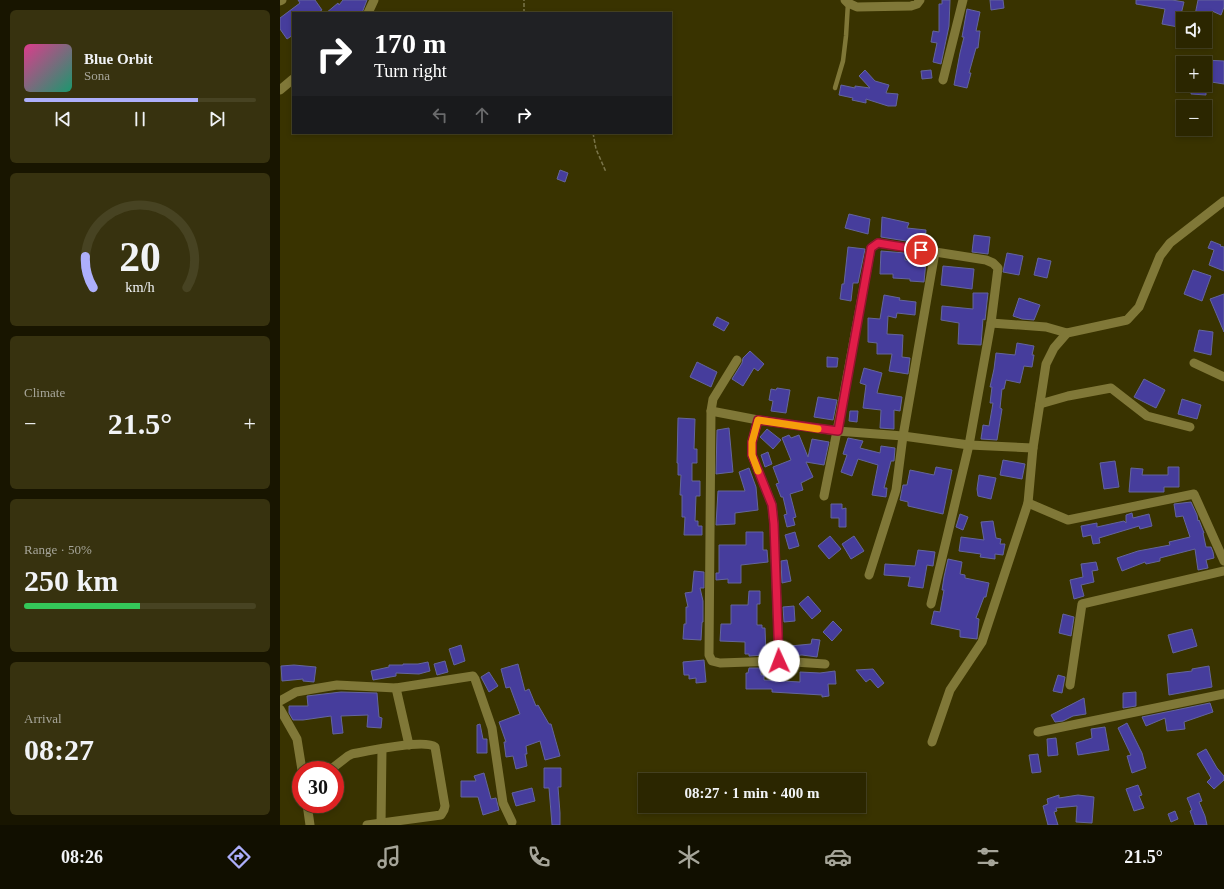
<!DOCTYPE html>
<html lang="en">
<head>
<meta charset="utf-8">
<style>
  body { margin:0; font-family:"Times New Roman",serif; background:#37320f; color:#f1f3f6; height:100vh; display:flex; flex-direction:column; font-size:15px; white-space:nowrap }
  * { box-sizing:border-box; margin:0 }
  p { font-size:13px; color:#a6a599 }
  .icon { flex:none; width:22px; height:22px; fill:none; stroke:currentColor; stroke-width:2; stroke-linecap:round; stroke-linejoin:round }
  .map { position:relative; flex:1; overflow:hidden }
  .drawer { display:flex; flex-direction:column; gap:10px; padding:10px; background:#181500; width:280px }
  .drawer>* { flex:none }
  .banner { position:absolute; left:12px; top:12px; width:380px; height:122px; border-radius:0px; box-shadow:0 2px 6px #0003,0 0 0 1px #474322; background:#202124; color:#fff; overflow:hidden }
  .controls { position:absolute; left:896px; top:12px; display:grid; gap:8px }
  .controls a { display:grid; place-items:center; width:36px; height:36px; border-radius:0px; background:#2b2600; box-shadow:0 2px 6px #0003,0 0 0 1px #474322; font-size:20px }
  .speed { position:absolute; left:12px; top:761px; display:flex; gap:8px; font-size:20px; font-weight:700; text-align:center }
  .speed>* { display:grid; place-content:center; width:52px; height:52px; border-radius:50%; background:#2b2600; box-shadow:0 2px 6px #0003,0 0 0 1px #474322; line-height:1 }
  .speed .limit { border:6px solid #d22; background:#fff; color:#111 }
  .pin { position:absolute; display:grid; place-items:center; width:34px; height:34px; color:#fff; margin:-17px; border:2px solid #fff; border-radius:50%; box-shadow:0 1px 4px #0007 }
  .me { position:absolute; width:44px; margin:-22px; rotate:358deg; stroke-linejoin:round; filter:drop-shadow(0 0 3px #0008) }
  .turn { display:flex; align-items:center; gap:14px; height:84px; padding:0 16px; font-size:18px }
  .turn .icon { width:52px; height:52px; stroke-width:2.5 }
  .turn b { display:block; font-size:28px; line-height:34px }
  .lanes { display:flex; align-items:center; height:38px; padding:0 16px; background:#0003; justify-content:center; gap:20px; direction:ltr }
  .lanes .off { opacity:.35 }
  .big { font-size:30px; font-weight:700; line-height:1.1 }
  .drawer .card { flex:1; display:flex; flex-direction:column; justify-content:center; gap:6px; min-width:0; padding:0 14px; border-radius:6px; background:#37320f }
  .drawer .dial { align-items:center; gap:0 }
  .dial svg { height:104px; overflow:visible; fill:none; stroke:#474322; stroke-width:7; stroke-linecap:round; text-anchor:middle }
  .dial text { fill:#f1f3f6; stroke:none }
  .song { display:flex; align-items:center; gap:12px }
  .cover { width:48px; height:48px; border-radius:6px; background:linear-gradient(135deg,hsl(330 70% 55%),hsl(160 70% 35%)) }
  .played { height:4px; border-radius:2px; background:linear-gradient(90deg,#adaffb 75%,#474322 75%) }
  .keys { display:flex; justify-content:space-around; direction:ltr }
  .heat { display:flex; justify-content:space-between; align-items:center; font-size:22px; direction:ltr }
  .charge { height:6px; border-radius:3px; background:linear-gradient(90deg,#34c759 50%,#474322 0) }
  .trip { position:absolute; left:358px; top:773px; width:228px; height:40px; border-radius:0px; background:#2b2600; box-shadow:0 2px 6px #0003,0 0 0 1px #474322; font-weight:700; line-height:40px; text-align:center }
  .tab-bar { display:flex; height:64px; justify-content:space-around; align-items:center; background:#110f00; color:#a6a599 }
  .tab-bar .icon { width:28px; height:28px }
  .tab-bar .selected { color:#adaffb }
  .tab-bar b { font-size:18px; color:#f1f3f6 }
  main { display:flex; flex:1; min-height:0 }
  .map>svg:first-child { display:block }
  .building { fill:#463d9c; stroke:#64659c }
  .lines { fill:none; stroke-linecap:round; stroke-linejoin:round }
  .path { stroke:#7a7549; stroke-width:1.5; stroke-dasharray:4 2; stroke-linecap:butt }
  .service { stroke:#807838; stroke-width:4.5 }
  .minor { stroke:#807838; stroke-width:9 }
  .route-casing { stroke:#92132f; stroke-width:10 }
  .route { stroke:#e11d48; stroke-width:7 }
  .slow { stroke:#f59e0b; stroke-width:7 }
</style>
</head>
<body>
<main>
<section class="drawer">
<div class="card">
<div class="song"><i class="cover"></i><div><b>Blue Orbit</b><p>Sona</p></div></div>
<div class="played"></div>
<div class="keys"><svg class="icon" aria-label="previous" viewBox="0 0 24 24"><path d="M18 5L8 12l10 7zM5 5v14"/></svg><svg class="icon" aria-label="pause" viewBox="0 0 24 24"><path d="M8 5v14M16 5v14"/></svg><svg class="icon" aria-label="next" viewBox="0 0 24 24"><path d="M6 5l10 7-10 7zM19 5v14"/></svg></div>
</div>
<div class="card dial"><svg viewBox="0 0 100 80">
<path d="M14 69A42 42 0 1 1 86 69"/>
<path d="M14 69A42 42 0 0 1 8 45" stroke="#adaffb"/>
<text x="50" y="56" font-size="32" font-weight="700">20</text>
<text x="50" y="72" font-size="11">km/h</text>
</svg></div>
<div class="card"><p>Climate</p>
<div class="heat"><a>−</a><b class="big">21.5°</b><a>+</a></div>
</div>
<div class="card"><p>Range · 50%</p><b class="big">250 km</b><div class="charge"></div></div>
<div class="card"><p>Arrival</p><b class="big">08:27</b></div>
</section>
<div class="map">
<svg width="944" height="825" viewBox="0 0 944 825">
  <rect width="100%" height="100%" fill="#393300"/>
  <g class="building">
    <path d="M 18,0 L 35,0 L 42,10 L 37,13 L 13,13 L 13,35 L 7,39 L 0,29 L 0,18 L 20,3 Z"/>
    <path d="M 63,0 L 87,0 L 82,13 L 46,13 L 58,3 L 59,5 Z"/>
    <path d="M 662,0 L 670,0 L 669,26 L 661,64 L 653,62 L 657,43 L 651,42 L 653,31 L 659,32 L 659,4 L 662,4 Z"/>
    <path d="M 710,0 L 723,0 L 724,8 L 711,10 Z"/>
    <path d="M 856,0 L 892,0 L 904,2 L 898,27 L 882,24 L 885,9 L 856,4 Z"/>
    <path d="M 918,0 L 944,0 L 944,7 L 941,15 L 932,11 L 930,19 L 915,15 Z"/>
    <path d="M 687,9 L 700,12 L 696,31 L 700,31 L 698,48 L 696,48 L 689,73 L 691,73 L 687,88 L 674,85 L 680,53 L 684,37 L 682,37 Z"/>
    <path d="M 925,60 L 944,61 L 944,84 L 925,81 Z"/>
    <path d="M 585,70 L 595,81 L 609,85 L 606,93 L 618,94 L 616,106 L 608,106 L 586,99 L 586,103 L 572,100 L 573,98 L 559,95 L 561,85 L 575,88 L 575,86 L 590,88 L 579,76 Z"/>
    <path d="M 651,70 L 652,78 L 642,79 L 641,71 Z"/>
    <path d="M 912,85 L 926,85 L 926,95 L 911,94 Z"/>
    <path d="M 280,170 L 288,173 L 285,182 L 277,179 Z"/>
    <path d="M 569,214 L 590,219 L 588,234 L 565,228 Z"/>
    <path d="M 602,217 L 629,223 L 627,228 L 646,230 L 645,244 L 601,237 Z"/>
    <path d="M 694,235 L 710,237 L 708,254 L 692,252 Z"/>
    <path d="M 931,241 L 941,245 L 940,246 L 944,247 L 944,271 L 929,265 L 934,250 L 928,248 Z"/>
    <path d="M 568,247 L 585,249 L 578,283 L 573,283 L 571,301 L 560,299 L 562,284 L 564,284 Z"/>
    <path d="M 601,251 L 625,253 L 625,260 L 646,261 L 644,282 L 630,281 L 630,279 L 613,278 L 613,274 L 600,274 Z"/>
    <path d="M 727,253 L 743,256 L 739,275 L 723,272 Z"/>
    <path d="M 758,258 L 771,261 L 767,278 L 754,275 Z"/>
    <path d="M 663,266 L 694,269 L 692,289 L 661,285 Z"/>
    <path d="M 913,270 L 931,276 L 922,301 L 904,294 Z"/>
    <path d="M 693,293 L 708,293 L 705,320 L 703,319 L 701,345 L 678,344 L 679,323 L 661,320 L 662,306 L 693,309 Z"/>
    <path d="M 944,294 L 944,332 L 930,299 Z"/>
    <path d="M 604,295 L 620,298 L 619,300 L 636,302 L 635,315 L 617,313 L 616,318 L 608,316 L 607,334 L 623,335 L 622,357 L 630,358 L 628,374 L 609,371 L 612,354 L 597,354 L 597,343 L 588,342 L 588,318 L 600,319 Z"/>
    <path d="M 739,298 L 760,305 L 754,320 L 742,319 L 733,316 Z"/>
    <path d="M 437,317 L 449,323 L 444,331 L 433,325 Z"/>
    <path d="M 919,330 L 933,332 L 931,355 L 914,351 Z"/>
    <path d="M 737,343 L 754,346 L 752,355 L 754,355 L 752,367 L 744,366 L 740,383 L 726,380 L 724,389 L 722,389 L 720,408 L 722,409 L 717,440 L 701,439 L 703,425 L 709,426 L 713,403 L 710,403 L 712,387 L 710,387 L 714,369 L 716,353 L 735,355 Z"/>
    <path d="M 470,351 L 484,364 L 478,371 L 474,368 L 463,386 L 452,379 L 462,363 L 463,358 Z"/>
    <path d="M 547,357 L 558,358 L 557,367 L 547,367 Z"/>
    <path d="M 417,362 L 437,372 L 431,387 L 410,377 Z"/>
    <path d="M 584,368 L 602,373 L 597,393 L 622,397 L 620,411 L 614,410 L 614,429 L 600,428 L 601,410 L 583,408 L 586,385 L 580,383 Z"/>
    <path d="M 864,379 L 885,390 L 876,408 L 854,397 Z"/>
    <path d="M 497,388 L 510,390 L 506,413 L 491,411 L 493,401 L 489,400 L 491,389 L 496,390 Z"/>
    <path d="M 538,397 L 557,400 L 553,420 L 534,417 Z"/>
    <path d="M 902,399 L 921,405 L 917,419 L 898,414 Z"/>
    <path d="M 570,411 L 578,411 L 577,422 L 569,421 Z"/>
    <path d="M 398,418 L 415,419 L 414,449 L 417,449 L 417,463 L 412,463 L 412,481 L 420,481 L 420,496 L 416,496 L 415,521 L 418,521 L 418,526 L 422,526 L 422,535 L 404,535 L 405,517 L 402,517 L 402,495 L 400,495 L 401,475 L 398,475 L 398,463 L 397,463 Z"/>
    <path d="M 449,428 L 453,472 L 436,474 L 437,430 Z"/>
    <path d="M 487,429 L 501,440 L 493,449 L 480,437 Z"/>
    <path d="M 509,435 L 511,438 L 519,435 L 528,457 L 532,439 L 549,442 L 544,465 L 526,462 L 533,477 L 521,483 L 523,490 L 510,494 L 516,517 L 513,518 L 515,525 L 507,527 L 504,515 L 507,514 L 503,497 L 501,497 L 496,484 L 499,483 L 493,467 L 511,460 L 502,438 Z"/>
    <path d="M 568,438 L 583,441 L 580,448 L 600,453 L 601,446 L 615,448 L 614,461 L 611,461 L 604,488 L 607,488 L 606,497 L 592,495 L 598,465 L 578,459 L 572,476 L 561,472 L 567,455 L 563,454 Z"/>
    <path d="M 488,452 L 492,464 L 485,467 L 481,455 Z"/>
    <path d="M 723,460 L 745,464 L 742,479 L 720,475 Z"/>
    <path d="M 835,461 L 839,487 L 824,489 L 820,463 Z"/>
    <path d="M 656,467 L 672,470 L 663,514 L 628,506 L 628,502 L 620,500 L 623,485 L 627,485 L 630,470 L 654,475 Z"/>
    <path d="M 888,467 L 899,467 L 899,487 L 884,487 L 884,492 L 849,492 L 851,468 L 863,469 L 862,475 L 888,475 Z"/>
    <path d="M 469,468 L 476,487 L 478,510 L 455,513 L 455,524 L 436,525 L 438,491 L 465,491 L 459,472 Z"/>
    <path d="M 699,475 L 716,478 L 711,499 L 698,496 L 697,489 Z"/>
    <path d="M 911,502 L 917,515 L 918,521 L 919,520 L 924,533 L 923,533 L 926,547 L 931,547 L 933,552 L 934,558 L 926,560 L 928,568 L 918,570 L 915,549 L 880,558 L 880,561 L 866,564 L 865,562 L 842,571 L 837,558 L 858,551 L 890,545 L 889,542 L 910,537 L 903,516 L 896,517 L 894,504 Z"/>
    <path d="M 551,504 L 562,504 L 562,509 L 566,508 L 566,527 L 559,527 L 559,518 L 551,518 Z"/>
    <path d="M 852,513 L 853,518 L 869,514 L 872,526 L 860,529 L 859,526 L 819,538 L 820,543 L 813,544 L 811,535 L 803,537 L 801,526 L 817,523 L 817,527 L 844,521 L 846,523 L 846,515 Z"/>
    <path d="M 680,514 L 688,517 L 683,530 L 676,527 Z"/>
    <path d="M 713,521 L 716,538 L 721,539 L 720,544 L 725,544 L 723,555 L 715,554 L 715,559 L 700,557 L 701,554 L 679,551 L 681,537 L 704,540 L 701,522 Z"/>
    <path d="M 466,532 L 483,532 L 483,550 L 487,550 L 488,562 L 461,565 L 461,583 L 448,583 L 448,579 L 436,580 L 436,573 L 439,573 L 439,545 L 466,545 Z"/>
    <path d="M 515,532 L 519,546 L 509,549 L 505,535 Z"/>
    <path d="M 550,536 L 561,549 L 549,559 L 538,546 Z"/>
    <path d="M 574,536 L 584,551 L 571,559 L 562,544 Z"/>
    <path d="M 638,550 L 655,552 L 653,566 L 647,565 L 643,588 L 628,586 L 630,577 L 604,575 L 605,564 L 635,566 Z"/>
    <path d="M 668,559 L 682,562 L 680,574 L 685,575 L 685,578 L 709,583 L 706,597 L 704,597 L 696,618 L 699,619 L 697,639 L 680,637 L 680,630 L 651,624 L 654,611 L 660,612 L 664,590 L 662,590 L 664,577 Z"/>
    <path d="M 507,560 L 511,581 L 502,583 L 501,561 Z"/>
    <path d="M 816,562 L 818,570 L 812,571 L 814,582 L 801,585 L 804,596 L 794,599 L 790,580 L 803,577 L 801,564 Z"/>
    <path d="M 414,571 L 424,572 L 424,588 L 420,588 L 423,601 L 423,622 L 422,622 L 421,640 L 403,639 L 404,624 L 406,624 L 406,607 L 408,607 L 405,593 L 412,592 Z"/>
    <path d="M 469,591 L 480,591 L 480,604 L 477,604 L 477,625 L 482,625 L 482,628 L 485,628 L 486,655 L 469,656 L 469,654 L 465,654 L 465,642 L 440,641 L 441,624 L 451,624 L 451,605 L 468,605 Z"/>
    <path d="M 528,596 L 541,611 L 532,619 L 519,604 Z"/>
    <path d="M 514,606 L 515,621 L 504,622 L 503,607 Z"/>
    <path d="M 783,614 L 794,617 L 791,636 L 779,633 Z"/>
    <path d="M 553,621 L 562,630 L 552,641 L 543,632 Z"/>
    <path d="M 912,629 L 917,646 L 893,653 L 888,635 Z"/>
    <path d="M 532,639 L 540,640 L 537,657 L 522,655 L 510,656 L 510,646 L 531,644 Z"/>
    <path d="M 181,645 L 185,661 L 174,665 L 169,649 Z"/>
    <path d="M 424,660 L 426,682 L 416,683 L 416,678 L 409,679 L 409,675 L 404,675 L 403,662 Z"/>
    <path d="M 165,661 L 168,672 L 157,675 L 154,664 Z"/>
    <path d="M 148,662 L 150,671 L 139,674 L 116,673 L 116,676 L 93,680 L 91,671 L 109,667 L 109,665 L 123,665 L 123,664 L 138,664 Z"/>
    <path d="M 238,664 L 245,691 L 249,689 L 256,706 L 258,705 L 269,724 L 271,724 L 280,756 L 265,760 L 260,741 L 246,746 L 247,754 L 245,754 L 247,766 L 236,769 L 233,756 L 226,757 L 224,742 L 226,742 L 219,722 L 240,714 L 230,687 L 226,688 L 221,669 Z"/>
    <path d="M 14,665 L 36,667 L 34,682 L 23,681 L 23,679 L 2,681 L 1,666 Z"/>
    <path d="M 929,666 L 932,687 L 889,695 L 887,674 L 912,671 L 912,669 Z"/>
    <path d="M 469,668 L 481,668 L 481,675 L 484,675 L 484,680 L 520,682 L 520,672 L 540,673 L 555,671 L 556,684 L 548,684 L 549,696 L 542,697 L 542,695 L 492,692 L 492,689 L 466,689 L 466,673 L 468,673 Z"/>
    <path d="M 593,669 L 604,683 L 598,688 L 590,679 L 586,682 L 576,670 Z"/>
    <path d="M 209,672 L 218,686 L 209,692 L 201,677 Z"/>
    <path d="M 778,675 L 785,677 L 782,693 L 773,691 Z"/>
    <path d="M 61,692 L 97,693 L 99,717 L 102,718 L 101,728 L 87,727 L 88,715 L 61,716 L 63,733 L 53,734 L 51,716 L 23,720 L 13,720 L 9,713 L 9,706 L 28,706 L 27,696 Z"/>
    <path d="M 856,692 L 856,706 L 843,708 L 843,693 Z"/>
    <path d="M 804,698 L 806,714 L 793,716 L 783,721 L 775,722 L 771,715 Z"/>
    <path d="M 930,703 L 933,712 L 904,722 L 905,729 L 887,731 L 885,718 L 866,726 L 862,717 Z"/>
    <path d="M 847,723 L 862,753 L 866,768 L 852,773 L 847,756 L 851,755 L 838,728 Z"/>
    <path d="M 200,724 L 203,739 L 207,739 L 207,753 L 197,753 L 197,725 Z"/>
    <path d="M 825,727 L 829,750 L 798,755 L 796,743 L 812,738 L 811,729 Z"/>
    <path d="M 776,738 L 778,755 L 768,756 L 767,739 Z"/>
    <path d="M 926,749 L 937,768 L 944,776 L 944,780 L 934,789 L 927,782 L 931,778 L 917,754 Z"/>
    <path d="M 758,754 L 761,772 L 752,773 L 749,755 Z"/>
    <path d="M 264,768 L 281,768 L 281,787 L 278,787 L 280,813 L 280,825 L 272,825 L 269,788 L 264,788 Z"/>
    <path d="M 204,773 L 211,799 L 216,798 L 219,810 L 203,815 L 198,797 L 181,797 L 181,781 L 196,781 L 194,776 Z"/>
    <path d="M 858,785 L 862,795 L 859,796 L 864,808 L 854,811 L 846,789 Z"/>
    <path d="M 252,788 L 255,801 L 236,806 L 232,793 Z"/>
    <path d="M 919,793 L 922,801 L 919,802 L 925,816 L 927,825 L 915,825 L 910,811 L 912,810 L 907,798 Z"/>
    <path d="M 779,795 L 779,798 L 798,795 L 814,797 L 812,823 L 796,822 L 797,806 L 776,808 L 777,811 L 774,812 L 778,825 L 768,825 L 763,806 L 768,804 L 767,799 Z"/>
    <path d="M 895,811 L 898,819 L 891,822 L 888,814 Z"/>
  </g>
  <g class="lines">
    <g class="path">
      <path d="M 244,13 L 244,0"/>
      <path d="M 313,133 L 316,149 L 326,172"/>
    </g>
    <path class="service" d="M 555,88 L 563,61 L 566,36 L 568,3"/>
    <g class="minor">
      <path d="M 565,0 L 568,3 L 577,7 L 631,6 L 637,4 L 640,0"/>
      <path d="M 0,1 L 2,0"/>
      <path d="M 88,13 L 94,0"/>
      <path d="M 663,80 L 683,0"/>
      <path d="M 0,90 L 13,79"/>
      <path d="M 711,323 L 766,327 L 787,333"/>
      <path d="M 457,360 L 433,399 L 431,411 L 429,655 L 432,661 L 440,663 L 499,661 L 545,664"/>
      <path d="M 914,363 L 944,377"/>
      <path d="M 760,404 L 788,396 L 831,388 L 867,416 L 910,427"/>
      <path d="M 431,411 L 478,420 L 557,431 L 623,436 L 689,445 L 753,448"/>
      <path d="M 478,420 L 472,442 L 472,455 L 492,505 L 494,524 L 499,661"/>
      <path d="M 544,496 L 557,431 L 591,248 L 598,243 L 706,260 L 713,263 L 718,268 L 711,323 L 689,445 L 651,604"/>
      <path d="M 748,503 L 788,520 L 914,494 L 944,561"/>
      <path d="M 589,575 L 616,490 L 623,436 L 655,252"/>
      <path d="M 790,685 L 802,604 L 944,571"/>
      <path d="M 116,688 L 129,745"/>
      <path d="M 0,701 L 16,692 L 33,689 L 57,685 L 116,688 L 193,676 L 195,679 L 212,728 L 223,803 L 232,822"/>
      <path d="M 0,709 L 17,739 L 22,770"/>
      <path d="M 758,732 L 944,694"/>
      <path d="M 652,742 L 670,690 L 702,642 L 748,503 L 753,448 L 766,364 L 774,348 L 787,333 L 847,320 L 859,307 L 880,256 L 890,243 L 944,201"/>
      <path d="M 50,770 L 68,756 L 72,754 C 88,751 145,739 155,747 L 165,806 L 164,810 L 161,815 L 87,825"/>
      <path d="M 27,804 L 30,825"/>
      <path d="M 101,825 L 102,749"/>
    </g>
  </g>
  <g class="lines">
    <defs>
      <path id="route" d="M 499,661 L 494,524 L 492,505 L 472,455 L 472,442 L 478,420 L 558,431 L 591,248 L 598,243 L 641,250"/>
    </defs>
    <use href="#route" class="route-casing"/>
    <use href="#route" class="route"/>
    <path class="slow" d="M 478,471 L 472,455 L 472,442 L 478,420 L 538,429"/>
  </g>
</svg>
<div class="controls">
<a><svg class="icon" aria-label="sound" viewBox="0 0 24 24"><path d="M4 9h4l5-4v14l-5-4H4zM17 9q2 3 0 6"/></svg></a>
<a>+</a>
<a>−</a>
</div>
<div class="speed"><div class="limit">30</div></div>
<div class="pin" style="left:641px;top:250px;background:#d93025"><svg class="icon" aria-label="arrive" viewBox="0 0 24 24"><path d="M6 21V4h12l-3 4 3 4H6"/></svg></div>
<svg class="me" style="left:499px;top:661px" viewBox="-20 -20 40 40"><circle r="19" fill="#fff"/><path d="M0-13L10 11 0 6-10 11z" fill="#e11d48"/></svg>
<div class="trip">08:27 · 1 min · 400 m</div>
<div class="banner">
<div class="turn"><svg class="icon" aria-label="right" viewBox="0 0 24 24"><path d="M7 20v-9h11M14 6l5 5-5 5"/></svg><div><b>170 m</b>Turn right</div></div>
<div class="lanes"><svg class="icon off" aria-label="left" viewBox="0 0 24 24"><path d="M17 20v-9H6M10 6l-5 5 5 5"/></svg><svg class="icon off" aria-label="ahead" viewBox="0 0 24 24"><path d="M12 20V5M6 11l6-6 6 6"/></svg><svg class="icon" aria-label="right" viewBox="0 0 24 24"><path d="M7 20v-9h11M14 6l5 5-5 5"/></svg></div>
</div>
</div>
</main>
<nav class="tab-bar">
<b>08:26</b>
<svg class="icon selected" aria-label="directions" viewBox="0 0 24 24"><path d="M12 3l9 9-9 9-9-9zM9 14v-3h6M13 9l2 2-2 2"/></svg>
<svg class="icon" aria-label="music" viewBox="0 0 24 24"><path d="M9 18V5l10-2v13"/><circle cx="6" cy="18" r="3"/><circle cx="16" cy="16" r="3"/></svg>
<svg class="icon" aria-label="phone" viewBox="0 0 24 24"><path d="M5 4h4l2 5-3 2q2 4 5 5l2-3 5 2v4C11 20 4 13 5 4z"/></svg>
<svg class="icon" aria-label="climate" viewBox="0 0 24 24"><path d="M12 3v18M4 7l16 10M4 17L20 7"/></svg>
<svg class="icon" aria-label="car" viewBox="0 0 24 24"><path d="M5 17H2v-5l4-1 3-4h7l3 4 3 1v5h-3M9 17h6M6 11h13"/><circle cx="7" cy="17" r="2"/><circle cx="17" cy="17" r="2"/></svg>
<svg class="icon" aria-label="filters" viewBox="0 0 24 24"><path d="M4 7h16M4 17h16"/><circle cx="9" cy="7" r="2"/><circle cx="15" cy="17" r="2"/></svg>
<b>21.5°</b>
</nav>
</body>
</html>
